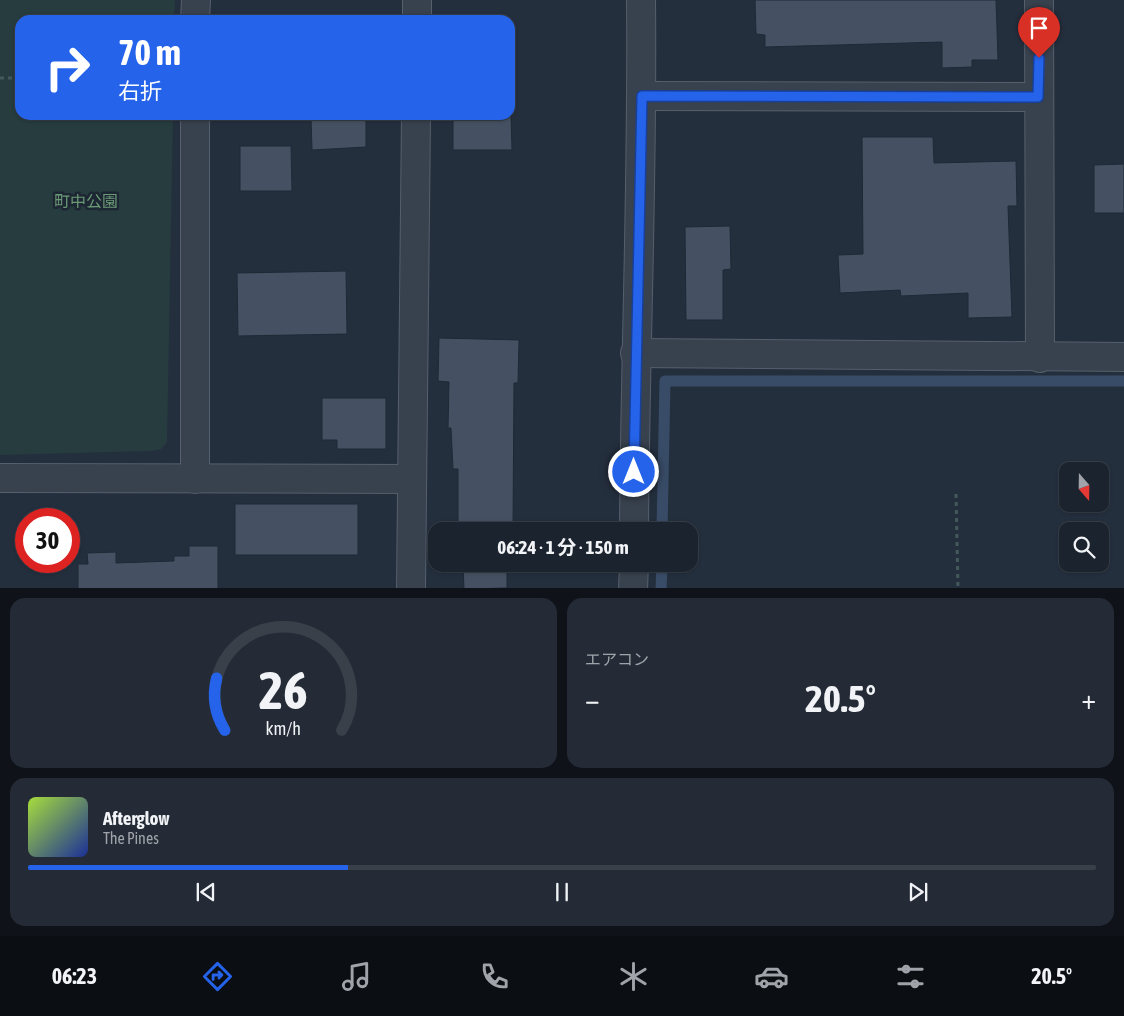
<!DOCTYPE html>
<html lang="ja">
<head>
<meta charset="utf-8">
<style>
  body { margin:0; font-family:"Asap Condensed","Noto Sans JP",sans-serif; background:#242b36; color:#f1f3f6; height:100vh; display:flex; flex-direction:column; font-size:19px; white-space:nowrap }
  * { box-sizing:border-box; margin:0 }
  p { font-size:16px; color:#a0a4aa }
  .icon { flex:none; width:28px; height:28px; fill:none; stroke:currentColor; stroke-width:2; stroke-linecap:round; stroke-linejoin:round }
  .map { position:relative; height:588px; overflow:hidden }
  .panel { display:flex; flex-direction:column; gap:10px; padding:10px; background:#0f1319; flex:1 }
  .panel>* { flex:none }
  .banner { position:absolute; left:15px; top:15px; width:500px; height:105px; border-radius:15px; box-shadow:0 1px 4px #0004,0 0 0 1px #39404a; background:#2563eb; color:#fff; overflow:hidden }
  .needle { width:32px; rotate:160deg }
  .tools { position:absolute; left:1059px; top:462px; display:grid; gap:10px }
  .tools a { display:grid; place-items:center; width:50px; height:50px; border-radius:10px; background:#1b232e; box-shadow:0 1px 4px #0004,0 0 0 1px #39404a; font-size:25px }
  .speed { position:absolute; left:15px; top:508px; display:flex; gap:10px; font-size:25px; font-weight:700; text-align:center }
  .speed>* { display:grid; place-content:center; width:65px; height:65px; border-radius:50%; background:#1b232e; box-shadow:0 1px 4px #0004,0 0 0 1px #39404a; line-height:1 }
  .speed .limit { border:8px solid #d22; background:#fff; color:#111 }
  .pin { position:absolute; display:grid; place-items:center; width:42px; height:42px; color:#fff; margin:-51px -21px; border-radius:50% 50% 50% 0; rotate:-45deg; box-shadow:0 0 5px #0007 }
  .pin .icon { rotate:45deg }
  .me { position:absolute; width:55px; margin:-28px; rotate:0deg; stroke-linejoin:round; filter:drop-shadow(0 0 4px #0008) }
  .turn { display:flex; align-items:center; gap:18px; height:105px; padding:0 20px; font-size:22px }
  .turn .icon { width:65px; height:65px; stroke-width:2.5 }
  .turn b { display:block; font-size:35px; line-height:42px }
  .big { font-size:38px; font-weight:700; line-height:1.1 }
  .panel .widget { flex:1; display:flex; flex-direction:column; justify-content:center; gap:8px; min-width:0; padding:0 18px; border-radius:15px; background:#242b36 }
  .panel .dial { align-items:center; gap:0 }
  .dial svg { height:130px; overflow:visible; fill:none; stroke:#39404a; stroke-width:7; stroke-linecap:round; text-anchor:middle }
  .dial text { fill:#f1f3f6; stroke:none }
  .song { display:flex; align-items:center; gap:15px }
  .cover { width:60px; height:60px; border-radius:8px; background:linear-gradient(135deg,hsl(80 70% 55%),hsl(230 70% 35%)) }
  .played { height:5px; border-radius:2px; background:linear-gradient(90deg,#2563eb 30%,#39404a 30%) }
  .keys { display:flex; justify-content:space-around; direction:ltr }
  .heat { display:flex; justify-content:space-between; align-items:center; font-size:28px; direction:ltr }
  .panel .tiles { flex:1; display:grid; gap:10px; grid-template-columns:1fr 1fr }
  .widget:last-child { grid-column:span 2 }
  .trip { position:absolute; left:428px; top:522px; width:270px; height:50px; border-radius:15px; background:#1b232e; box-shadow:0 1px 4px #0004,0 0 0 1px #39404a; font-weight:700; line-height:50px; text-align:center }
  .tab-bar { display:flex; height:80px; justify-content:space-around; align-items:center; background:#0b0e12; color:#a0a4aa }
  .tab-bar .icon { width:35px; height:35px }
  .tab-bar .on { color:#2563eb }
  .tab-bar b { font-size:22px; color:#f1f3f6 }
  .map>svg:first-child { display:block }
  .green { fill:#263c3f }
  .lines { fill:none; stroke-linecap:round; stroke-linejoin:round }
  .stream { stroke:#394c67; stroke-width:11 }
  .building { fill:#455162; stroke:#1f2835 }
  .minor-casing { stroke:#565f6c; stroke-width:30 }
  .path { stroke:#44595c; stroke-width:3; stroke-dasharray:4 4; stroke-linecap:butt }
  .minor { stroke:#38414e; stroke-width:28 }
  .route-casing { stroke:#184099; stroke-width:12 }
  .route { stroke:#2563eb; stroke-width:9 }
  .labels { text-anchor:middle; stroke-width:5; stroke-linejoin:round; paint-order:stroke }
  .park-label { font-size:16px; fill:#6b9a76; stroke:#1d2633 }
</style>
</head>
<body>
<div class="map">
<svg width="1124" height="589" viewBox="0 0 1124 589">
  <rect width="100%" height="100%" fill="#242f3e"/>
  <path class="green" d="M 0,0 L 175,0 L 174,20 L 20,20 L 20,115 L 173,115 L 167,442 L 161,449 L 151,451 L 0,455 Z"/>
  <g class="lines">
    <g class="stream">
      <path d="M 662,531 L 665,381 L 1124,381"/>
      <path d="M 661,589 L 662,564"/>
    </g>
  </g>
  <g class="building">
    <path d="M 755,0 L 996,0 L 998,60 L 972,60 L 972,67 L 942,68 L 942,42 L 765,47 L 765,35 L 756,34 Z"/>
    <path d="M 453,115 L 511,115 L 512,150 L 453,150 Z"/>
    <path d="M 366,116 L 366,147 L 312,150 L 311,118 Z"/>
    <path d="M 862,137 L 933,137 L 934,163 L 1016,161 L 1017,206 L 1008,206 L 1012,317 L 968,318 L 968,293 L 901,296 L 900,290 L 840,293 L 838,255 L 863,254 Z"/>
    <path d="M 240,146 L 291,146 L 292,191 L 240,191 Z"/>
    <path d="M 1124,164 L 1124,213 L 1094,213 L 1094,165 Z"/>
    <path d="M 730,226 L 731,269 L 723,270 L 723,320 L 686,320 L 685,227 Z"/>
    <path d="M 346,271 L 347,334 L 238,336 L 237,273 Z"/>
    <path d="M 439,338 L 519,340 L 518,383 L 514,383 L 513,527 L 505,527 L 506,531 L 462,531 L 462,527 L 458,527 L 458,469 L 453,469 L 451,428 L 448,428 L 449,382 L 438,381 Z"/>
    <path d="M 322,398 L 386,398 L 386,449 L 337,449 L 337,440 L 322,440 Z"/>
    <rect x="235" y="504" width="123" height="51"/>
    <path d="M 189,546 L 218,546 L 218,589 L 78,589 L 78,564 L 88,564 L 87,553 L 116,552 L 116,563 L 174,561 L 174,556 L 189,556 Z"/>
    <path d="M 463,564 L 507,564 L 507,588 L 464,589 Z"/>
  </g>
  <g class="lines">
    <defs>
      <g id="minor">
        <path d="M 1039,0 L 1040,358"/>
        <path d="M 195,20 L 196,0"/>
        <path d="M 417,20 L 417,0"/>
        <path d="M 642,96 L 1038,97"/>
        <path d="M 195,115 L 195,479"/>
        <path d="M 635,353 L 1124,357"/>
        <path d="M 0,478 L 412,479"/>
        <path d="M 634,531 C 635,354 643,177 641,0"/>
        <path d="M 411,589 L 416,115"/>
        <path d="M 633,589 L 634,564"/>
      </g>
    </defs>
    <use href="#minor" class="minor-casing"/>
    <g class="path">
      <path d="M 0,78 L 20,78"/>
      <path d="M 956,494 L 958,589"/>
    </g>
    <use href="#minor" class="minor"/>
  </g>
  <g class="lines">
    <defs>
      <path id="route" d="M 634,472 L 642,96 L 1038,97 L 1039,58"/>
    </defs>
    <use href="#route" class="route-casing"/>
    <use href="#route" class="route"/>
  </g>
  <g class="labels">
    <g class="park-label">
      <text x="86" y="207">町中公園</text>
    </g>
  </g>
</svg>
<div class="tools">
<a><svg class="needle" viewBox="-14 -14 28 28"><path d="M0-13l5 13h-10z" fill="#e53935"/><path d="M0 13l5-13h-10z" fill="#a0a4aa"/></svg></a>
<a><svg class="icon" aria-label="search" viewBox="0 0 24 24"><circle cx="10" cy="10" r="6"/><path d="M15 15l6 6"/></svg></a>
</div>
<div class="speed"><div class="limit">30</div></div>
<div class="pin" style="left:1039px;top:58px;background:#d93025"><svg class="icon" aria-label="arrive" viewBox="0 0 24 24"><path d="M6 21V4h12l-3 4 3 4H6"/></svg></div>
<svg class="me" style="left:634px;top:472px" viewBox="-20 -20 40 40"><circle r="17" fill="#2563eb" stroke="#fff" stroke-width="3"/><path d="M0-11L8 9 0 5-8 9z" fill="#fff"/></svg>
<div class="trip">06:24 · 1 分 · 150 m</div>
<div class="banner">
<div class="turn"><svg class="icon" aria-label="right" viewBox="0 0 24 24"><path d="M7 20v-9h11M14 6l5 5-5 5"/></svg><div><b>70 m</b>右折</div></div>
</div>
</div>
<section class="panel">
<div class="tiles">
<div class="widget dial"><svg viewBox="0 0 100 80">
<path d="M14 69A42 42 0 1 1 86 69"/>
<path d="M14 69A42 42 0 0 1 9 37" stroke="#2563eb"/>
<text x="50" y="56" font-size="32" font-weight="700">26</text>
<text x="50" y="72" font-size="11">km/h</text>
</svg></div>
<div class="widget"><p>エアコン</p>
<div class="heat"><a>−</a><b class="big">20.5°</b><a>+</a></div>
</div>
<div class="widget">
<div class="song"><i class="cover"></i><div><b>Afterglow</b><p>The Pines</p></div></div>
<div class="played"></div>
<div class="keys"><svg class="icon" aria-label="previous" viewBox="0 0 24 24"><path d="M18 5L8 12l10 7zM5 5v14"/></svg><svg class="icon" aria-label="pause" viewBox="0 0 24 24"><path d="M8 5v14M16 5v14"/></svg><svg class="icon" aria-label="next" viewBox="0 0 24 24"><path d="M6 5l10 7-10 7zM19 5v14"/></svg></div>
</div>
</div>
</section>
<nav class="tab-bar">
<b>06:23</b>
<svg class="icon on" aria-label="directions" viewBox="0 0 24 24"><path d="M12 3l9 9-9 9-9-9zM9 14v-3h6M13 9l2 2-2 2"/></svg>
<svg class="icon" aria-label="music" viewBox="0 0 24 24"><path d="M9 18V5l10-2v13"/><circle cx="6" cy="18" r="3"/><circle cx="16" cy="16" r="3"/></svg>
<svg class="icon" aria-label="phone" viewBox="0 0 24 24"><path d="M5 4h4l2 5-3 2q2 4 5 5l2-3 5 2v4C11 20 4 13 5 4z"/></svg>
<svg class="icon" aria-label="climate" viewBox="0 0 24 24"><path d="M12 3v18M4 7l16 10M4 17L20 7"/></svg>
<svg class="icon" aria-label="car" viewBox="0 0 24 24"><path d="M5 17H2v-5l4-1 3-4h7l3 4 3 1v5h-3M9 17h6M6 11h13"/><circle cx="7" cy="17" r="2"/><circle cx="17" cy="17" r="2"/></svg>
<svg class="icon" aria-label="filters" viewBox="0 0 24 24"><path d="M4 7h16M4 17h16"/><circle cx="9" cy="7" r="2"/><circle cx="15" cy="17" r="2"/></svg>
<b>20.5°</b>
</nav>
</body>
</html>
